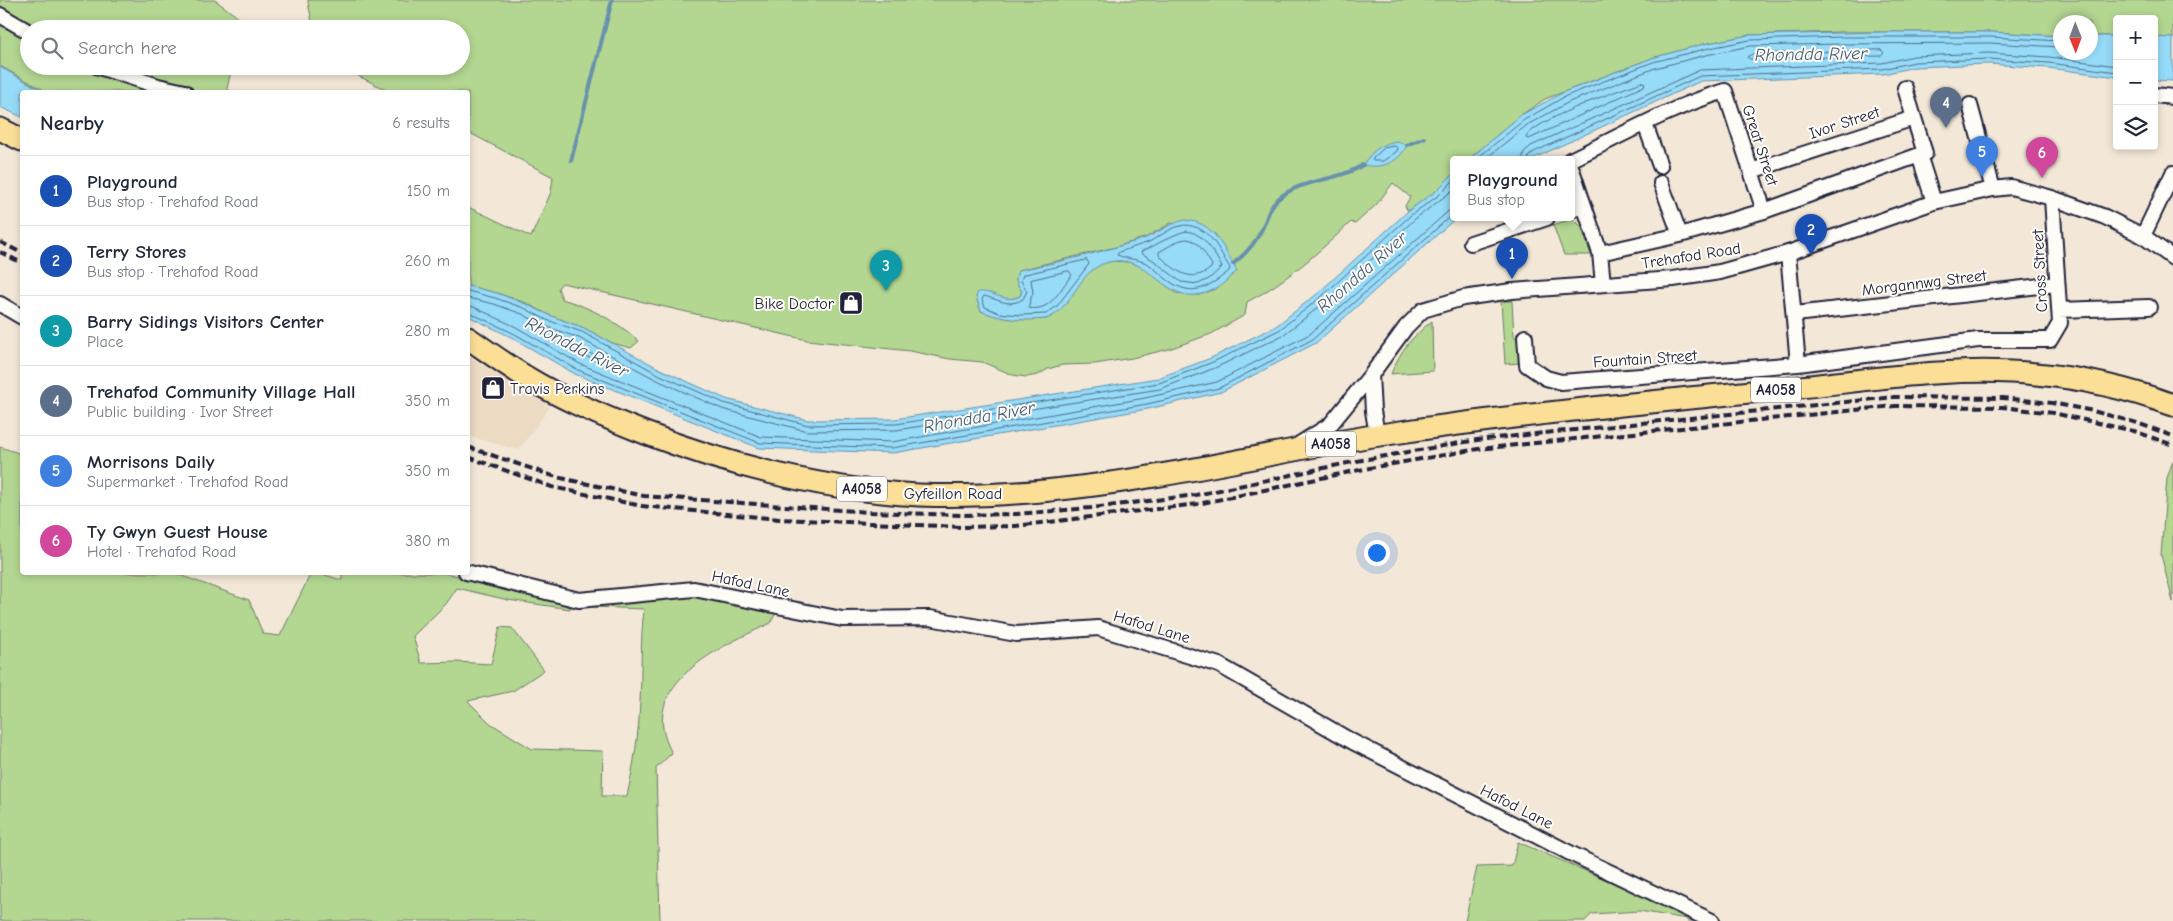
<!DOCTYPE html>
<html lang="en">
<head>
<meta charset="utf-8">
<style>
	:root { --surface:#fff; --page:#f2f2f3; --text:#1f2937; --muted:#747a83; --line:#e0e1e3; --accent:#db2777 }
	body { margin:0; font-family:"Comic Neue",sans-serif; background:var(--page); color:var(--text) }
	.controls { position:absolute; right:15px; top:15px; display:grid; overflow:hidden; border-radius:5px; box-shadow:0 2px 8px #0003 }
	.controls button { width:45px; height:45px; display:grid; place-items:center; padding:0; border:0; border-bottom:1px solid var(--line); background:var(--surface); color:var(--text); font:25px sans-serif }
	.compass { position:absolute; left:2053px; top:15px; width:45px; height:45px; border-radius:50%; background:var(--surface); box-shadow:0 2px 8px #0003; rotate:179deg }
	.you { position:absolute; left:1376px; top:552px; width:18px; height:18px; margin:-12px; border:4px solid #fff; border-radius:50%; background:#1a73e8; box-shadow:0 0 0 8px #1a73e833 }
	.badge { display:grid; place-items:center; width:32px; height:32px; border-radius:50%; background:var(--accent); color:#fff; font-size:16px; font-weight:700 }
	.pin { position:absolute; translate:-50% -41px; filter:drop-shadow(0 1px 2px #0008) }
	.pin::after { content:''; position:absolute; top:26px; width:18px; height:15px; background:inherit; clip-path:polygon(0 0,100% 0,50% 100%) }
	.popup { position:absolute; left:1450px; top:156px; width:125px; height:65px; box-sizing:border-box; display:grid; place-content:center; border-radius:5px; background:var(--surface); filter:drop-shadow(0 1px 4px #0005); font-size:16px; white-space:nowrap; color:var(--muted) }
	.popup b { font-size:19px; color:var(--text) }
	.popup::after { content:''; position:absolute; left:50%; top:100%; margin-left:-10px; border:10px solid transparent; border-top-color:var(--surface) }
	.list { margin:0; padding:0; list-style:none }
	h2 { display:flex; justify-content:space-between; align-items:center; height:65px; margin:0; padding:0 20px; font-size:21px }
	h2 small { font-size:16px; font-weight:400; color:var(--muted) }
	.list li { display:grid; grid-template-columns:32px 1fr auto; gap:15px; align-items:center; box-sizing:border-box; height:70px; padding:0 20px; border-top:1px solid var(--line) }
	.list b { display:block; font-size:19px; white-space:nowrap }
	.list p { margin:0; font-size:16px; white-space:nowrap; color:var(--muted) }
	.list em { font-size:16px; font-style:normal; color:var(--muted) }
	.icon { flex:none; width:28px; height:28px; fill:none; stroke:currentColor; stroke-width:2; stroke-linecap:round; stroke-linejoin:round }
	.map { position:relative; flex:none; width:2173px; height:921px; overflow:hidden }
	.search { position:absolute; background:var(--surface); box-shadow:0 2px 8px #0003; left:20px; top:20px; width:450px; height:55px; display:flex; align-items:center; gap:12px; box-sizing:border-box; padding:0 18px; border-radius:28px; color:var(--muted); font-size:19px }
	.panel { position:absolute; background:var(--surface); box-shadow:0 2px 8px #0003; left:20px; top:90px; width:450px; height:485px; border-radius:5px }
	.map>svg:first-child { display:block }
	.built { fill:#ecdac2 }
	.green { fill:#b3d691; stroke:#6a7c66; fill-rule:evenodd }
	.water { fill:#96dbf8; stroke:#6891ac }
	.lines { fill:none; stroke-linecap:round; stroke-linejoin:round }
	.shore { stroke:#506c87; stroke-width:1 }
	.stream { stroke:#6891ac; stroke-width:4 }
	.minor-casing { stroke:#22223b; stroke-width:18 }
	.primary-casing { stroke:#22223b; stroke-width:25 }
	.minor { stroke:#fdfcf7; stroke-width:14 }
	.primary { stroke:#fbdf96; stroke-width:21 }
	.rail { stroke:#22223b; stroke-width:4; stroke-dasharray:8 4; stroke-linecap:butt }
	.labels { text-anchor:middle; stroke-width:4; stroke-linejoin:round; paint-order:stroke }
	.shield { fill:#fdfcf7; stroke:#646373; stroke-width:1 }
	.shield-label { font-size:15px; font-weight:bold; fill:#22223b }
	.street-label { font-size:16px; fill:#22223b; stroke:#fdfcf7 }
	.poi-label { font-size:16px; fill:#22223b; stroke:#fdfcf7; text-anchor:end }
	.water-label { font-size:18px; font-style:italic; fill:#455a74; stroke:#fdfcf7 }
</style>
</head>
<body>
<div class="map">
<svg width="2173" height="921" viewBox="0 0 2173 921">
	<rect width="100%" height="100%" fill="#f3e8d8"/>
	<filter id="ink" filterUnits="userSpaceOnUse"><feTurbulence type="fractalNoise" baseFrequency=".02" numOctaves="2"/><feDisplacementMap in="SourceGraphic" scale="10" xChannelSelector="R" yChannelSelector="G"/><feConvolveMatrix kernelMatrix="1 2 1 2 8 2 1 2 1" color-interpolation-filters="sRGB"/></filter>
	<g filter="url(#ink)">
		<!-- built -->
		<path class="built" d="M468,356L550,407L519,450L468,436Z"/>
		<!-- green -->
		<path class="green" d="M0,0H215L247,24L245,29H29V66H232L227,89L233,92H47L0,66Z
			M308,0H2173V38L2154,37V19H2117V36H2091L2090,22H2060V36L1991,32H1841L1749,35L1704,44L1652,58L1545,99L1521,115L1468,160H1453V174L1436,191L1408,211L1405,206L1410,197L1393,183L1376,205L1355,224L1351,222C1319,252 1286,282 1247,302L1245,315L1211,334L1169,349L1132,358L1095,364L1062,365L1048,369L1038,375L1026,377L1013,375L982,362L950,359L910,351L807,340L562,283L558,288L562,299C592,308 616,321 639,341L631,348L612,343L584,328L549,315L526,303L497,293L468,286V207L531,237L551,192L553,177L468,132V92H390L339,66H461V29H311C314,19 308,10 308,0ZM1171,223L1215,234L1237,271L1215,289L1199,295L1176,293L1146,268L1129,262L1110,261L1093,267L1047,319C1024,320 1004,320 981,311L976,297L990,293C1000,298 1010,301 1020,296L1022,291C1016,283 1014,279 1019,270L1116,247L1147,237Z
			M1572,219L1581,226L1591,255H1564L1553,225Z
			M1501,301H1512L1514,337H1520L1521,363L1505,364Z
			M1432,321L1433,371L1391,374C1401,349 1411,338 1432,321Z
			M0,447L22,454V572L174,573L249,600L263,634L280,636L311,573H318L342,580V573H445L571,601L570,609L508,600L457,588L446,604L413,636L421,663L456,662L491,664L500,627L512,628L544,670L513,691L468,701L490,723L532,749L603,751L602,796H627C634,764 639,733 640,701C642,669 640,641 644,609L592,607V601L706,595L777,610L771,623C722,646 633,684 672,753L656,768L660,921H0Z
			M2173,461V602L2161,555L2167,478Z
			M1518,842L1702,921H1687V919L1639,911L1592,914L1585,921H1465L1477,867L1512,866Z"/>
		<!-- water -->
		<path class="water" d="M1885,32H1991L2060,36V52H2090L2091,36H2117V77L2048,68L1988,64L1915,67L1883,74L1701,81L1530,160H1468L1521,115L1564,92L1652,58L1704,44L1749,35Z
			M2154,37L2173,38V81L2154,80Z
			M0,67L45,92H22V117L0,107Z
			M1397,141L1407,145C1399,163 1381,169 1363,165C1372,151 1380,144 1397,141Z
			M1453,174V218H1456L1316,343L1221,392L1148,409L893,453L759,448L575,374L511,337L468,316V286L497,293L526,304L549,315L584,328L662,370L726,399L808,420L895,419L1158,378L1211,358L1276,326L1317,294L1408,211L1436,191Z
			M1185,220C1215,222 1223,248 1237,271C1230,277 1222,286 1213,290C1165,313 1154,252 1109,262C1078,269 1075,305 1049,318C1044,320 1036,319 1030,320C1012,320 998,318 981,311L976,297L978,292C993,290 1005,304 1020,296L1022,291C1016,283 1014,279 1019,270C1061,262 1102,252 1143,239C1158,233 1168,224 1185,220Z"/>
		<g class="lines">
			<!-- shore -->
			<path class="shore" d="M1881,50L1884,53L1881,56L1750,59L1747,57L1752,54Z
				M1642,82L1645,83L1644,86L1529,139L1526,138C1531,121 1622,89 1642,82Z
				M1395,146L1398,148L1397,151L1383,161H1373V158L1384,148Z
				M1475,160L1524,120L1566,96L1653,62L1705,49L1750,40L1842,37H1991L2060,41
				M1484,160L1527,125L1569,102L1655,68L1706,55L1750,46L1842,44L1990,43L2060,47
				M1522,160L1524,152L1531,146L1700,70L1882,63L1914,56L1988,53L2049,57L2117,66
				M1528,160L1529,156L1534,152L1700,76L1882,69L1915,62L1988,59L2049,63L2117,72
				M1185,225C1210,226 1218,249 1230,268L1229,271C1206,290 1190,298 1165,278C1159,273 1153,267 1147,263C1137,259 1126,259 1117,255L1119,252L1149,242L1173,228Z
				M1186,231C1205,233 1213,252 1222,267L1209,279L1198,284L1181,282L1153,260L1141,253L1142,251C1158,245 1170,235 1186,231Z
				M1186,239C1199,239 1205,255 1212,265L1211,268C1191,285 1174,270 1159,255V252L1178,241Z
				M1087,260L1089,264L1057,306L1046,314L1021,315L999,313L985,307L982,299L984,296C998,299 1009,308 1023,299L1027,291L1021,281L1023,275Z
				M1069,271L1072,275C1058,291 1052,312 1028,308L1033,292L1031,280Z
				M468,291L495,298L524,308L547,320L582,332L660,375L724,403L808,425L896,424L1159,383L1213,362L1279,330L1320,298L1411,215L1439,195L1453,181
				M468,298L494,304L522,314L545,326L579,338L657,380L722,409L807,431L896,430L1160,389L1215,368L1283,335L1324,303L1415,219L1453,190
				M468,306L474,307L516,327L580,364L761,437L892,442L1145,398L1217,382L1310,334L1453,207
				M468,312L513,333L578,370L760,443L892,448L1147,404L1219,388L1313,339L1453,214
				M565,341L604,360L605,363L602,364L563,345V342Z"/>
			<!-- stream -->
			<path class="stream" d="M1407,145L1424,138
				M571,161L612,0
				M1233,264C1246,254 1255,244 1262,229C1267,219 1269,206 1278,199C1302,178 1336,182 1363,165"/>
			<defs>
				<path id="minor" d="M0,15L29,32
					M96,66L158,86L185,92
					M1905,88L1914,118
					M2154,95L2173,97
					M1970,105L1993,189
					M1645,124L1660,166
					M1919,155L1934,202
					M1570,160C1621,136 1671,107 1725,91L1764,211
					M1571,167L1600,253L1603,284
					M1661,183L1680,235
					M1571,210L1584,206
					M2143,236L2173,173
					M1471,243L1547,218
					M1600,253L1680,235L1764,211L1925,153L1914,118L1751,171
					M1788,253L1798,364
					M0,304L22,317
					M2059,310L2149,307
					M1795,314L2057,284
					M1525,337L1527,365L1546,378L1561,382L1798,364L1978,340H2050L2060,323L2052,198
					M1371,375L1373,411L1377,435
					M1298,445L1330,425L1371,375L1406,327L1423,310L1463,298L1512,291L1673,279L1720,272L1788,253L1934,202L1993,189L2011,187L2052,198L2105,217L2143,236L2173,258
					M466,572L579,600L694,589L842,619L930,618L1016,634L1098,628L1219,665L1353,742L1570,853L1712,921"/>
				<path id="primary" d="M0,129L22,140
					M468,338C487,351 506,365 526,377C564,400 604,417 645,433C734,467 824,490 919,495C997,498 1078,489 1155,476C1230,464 1305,446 1380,435C1513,415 1648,402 1782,389C1864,381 1954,365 2036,374C2083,378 2129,389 2173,405"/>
			</defs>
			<!-- minor casing -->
			<use href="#minor" class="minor-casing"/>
			<!-- primary casing -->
			<use href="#primary" class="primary-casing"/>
			<!-- minor -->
			<use href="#minor" class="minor"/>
			<!-- primary -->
			<use href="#primary" class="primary"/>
			<!-- rail -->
			<path class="rail" d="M0,242L22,253
				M0,252L22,263
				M468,447L556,477L644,496L869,512L963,515L1016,514L1091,508L1196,495L1362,460L1477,440L1894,397L2003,398L2052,403L2093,411L2137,423L2173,436
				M468,457L552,487L642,506L779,519L962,527L1016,526L1198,504L1364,469L1478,449L1895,406L2002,407L2053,413L2134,431L2173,445"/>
		</g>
	</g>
	<!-- icons -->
	<defs>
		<symbol id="shop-square" viewBox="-11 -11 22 22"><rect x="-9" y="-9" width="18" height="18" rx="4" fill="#22223b" stroke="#fdfcf7"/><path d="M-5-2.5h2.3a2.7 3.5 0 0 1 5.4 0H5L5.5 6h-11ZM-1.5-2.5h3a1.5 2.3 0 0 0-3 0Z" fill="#fff"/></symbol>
	</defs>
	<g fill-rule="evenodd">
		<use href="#shop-square" x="837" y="289" width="28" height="28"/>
		<use href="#shop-square" x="479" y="374" width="28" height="28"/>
	</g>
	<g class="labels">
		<!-- shield labels -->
		<g class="shield">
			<rect x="1751" y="377.5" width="50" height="25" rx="4"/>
			<rect x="1306" y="431.5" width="50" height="25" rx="4"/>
			<rect x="837" y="476.5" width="50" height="25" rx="4"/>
		</g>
		<g class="shield-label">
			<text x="1776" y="395">A4058</text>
			<text x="1331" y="449">A4058</text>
			<text x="862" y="494">A4058</text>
		</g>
		<!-- street labels -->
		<g class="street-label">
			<text transform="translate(1844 122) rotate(-18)" y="6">Ivor Street</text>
			<text transform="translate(1761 145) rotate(72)" y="6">Great Street</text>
			<text transform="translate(1691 255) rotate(-9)" y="6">Trehafod Road</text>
			<text transform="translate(2039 271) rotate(-93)" y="6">Cross Street</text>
			<text transform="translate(1924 282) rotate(-7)" y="6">Morgannwg Street</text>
			<text transform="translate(1645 358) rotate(-4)" y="6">Fountain Street</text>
			<text x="953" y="499">Gyfeillon Road</text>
			<text transform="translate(751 583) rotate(12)" y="6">Hafod Lane</text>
			<text transform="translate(1152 626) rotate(17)" y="6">Hafod Lane</text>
			<text transform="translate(1517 806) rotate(27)" y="6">Hafod Lane</text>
		</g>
		<!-- poi labels -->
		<g class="poi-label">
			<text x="834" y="309">Bike Doctor</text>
			<text x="510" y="394" text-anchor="start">Travis Perkins</text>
		</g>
		<!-- water labels -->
		<g class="water-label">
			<text transform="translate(1811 54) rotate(-1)" y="6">Rhondda River</text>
			<text transform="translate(1362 272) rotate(-41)" y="6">Rhondda River</text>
			<text transform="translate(577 347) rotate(27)" y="6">Rhondda River</text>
			<text transform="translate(979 417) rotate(-10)" y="6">Rhondda River</text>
		</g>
	</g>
</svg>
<div class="controls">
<button>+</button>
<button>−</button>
<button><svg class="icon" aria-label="layers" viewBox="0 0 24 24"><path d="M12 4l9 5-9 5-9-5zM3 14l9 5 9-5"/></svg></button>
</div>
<svg class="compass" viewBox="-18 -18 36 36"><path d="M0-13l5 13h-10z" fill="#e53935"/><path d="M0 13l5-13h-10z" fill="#747a83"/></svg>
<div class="you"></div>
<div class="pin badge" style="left:1512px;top:279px;background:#1a4fb4">1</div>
<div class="popup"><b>Playground</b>Bus stop</div>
<div class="pin badge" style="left:1811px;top:255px;background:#1a4fb4">2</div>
<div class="pin badge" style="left:886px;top:291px;background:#0f9aa8">3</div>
<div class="pin badge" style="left:1946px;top:128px;background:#5c6f8a">4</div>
<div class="pin badge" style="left:1982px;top:177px;background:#3f7fe0">5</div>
<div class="pin badge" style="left:2042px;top:178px;background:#d1479c">6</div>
<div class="search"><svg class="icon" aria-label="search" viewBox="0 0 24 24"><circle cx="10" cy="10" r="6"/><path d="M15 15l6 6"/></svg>Search here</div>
<section class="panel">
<h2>Nearby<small>6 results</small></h2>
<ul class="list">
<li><span class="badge" style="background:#1a4fb4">1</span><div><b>Playground</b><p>Bus stop · Trehafod Road</p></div><em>150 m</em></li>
<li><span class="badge" style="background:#1a4fb4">2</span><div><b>Terry Stores</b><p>Bus stop · Trehafod Road</p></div><em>260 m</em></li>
<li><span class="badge" style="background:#0f9aa8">3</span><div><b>Barry Sidings Visitors Center</b><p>Place</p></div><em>280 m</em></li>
<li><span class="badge" style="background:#5c6f8a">4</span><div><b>Trehafod Community Village Hall</b><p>Public building · Ivor Street</p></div><em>350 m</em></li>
<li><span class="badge" style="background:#3f7fe0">5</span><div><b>Morrisons Daily</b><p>Supermarket · Trehafod Road</p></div><em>350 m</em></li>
<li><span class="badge" style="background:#d1479c">6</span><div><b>Ty Gwyn Guest House</b><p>Hotel · Trehafod Road</p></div><em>380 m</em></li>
</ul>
</section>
</div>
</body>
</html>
